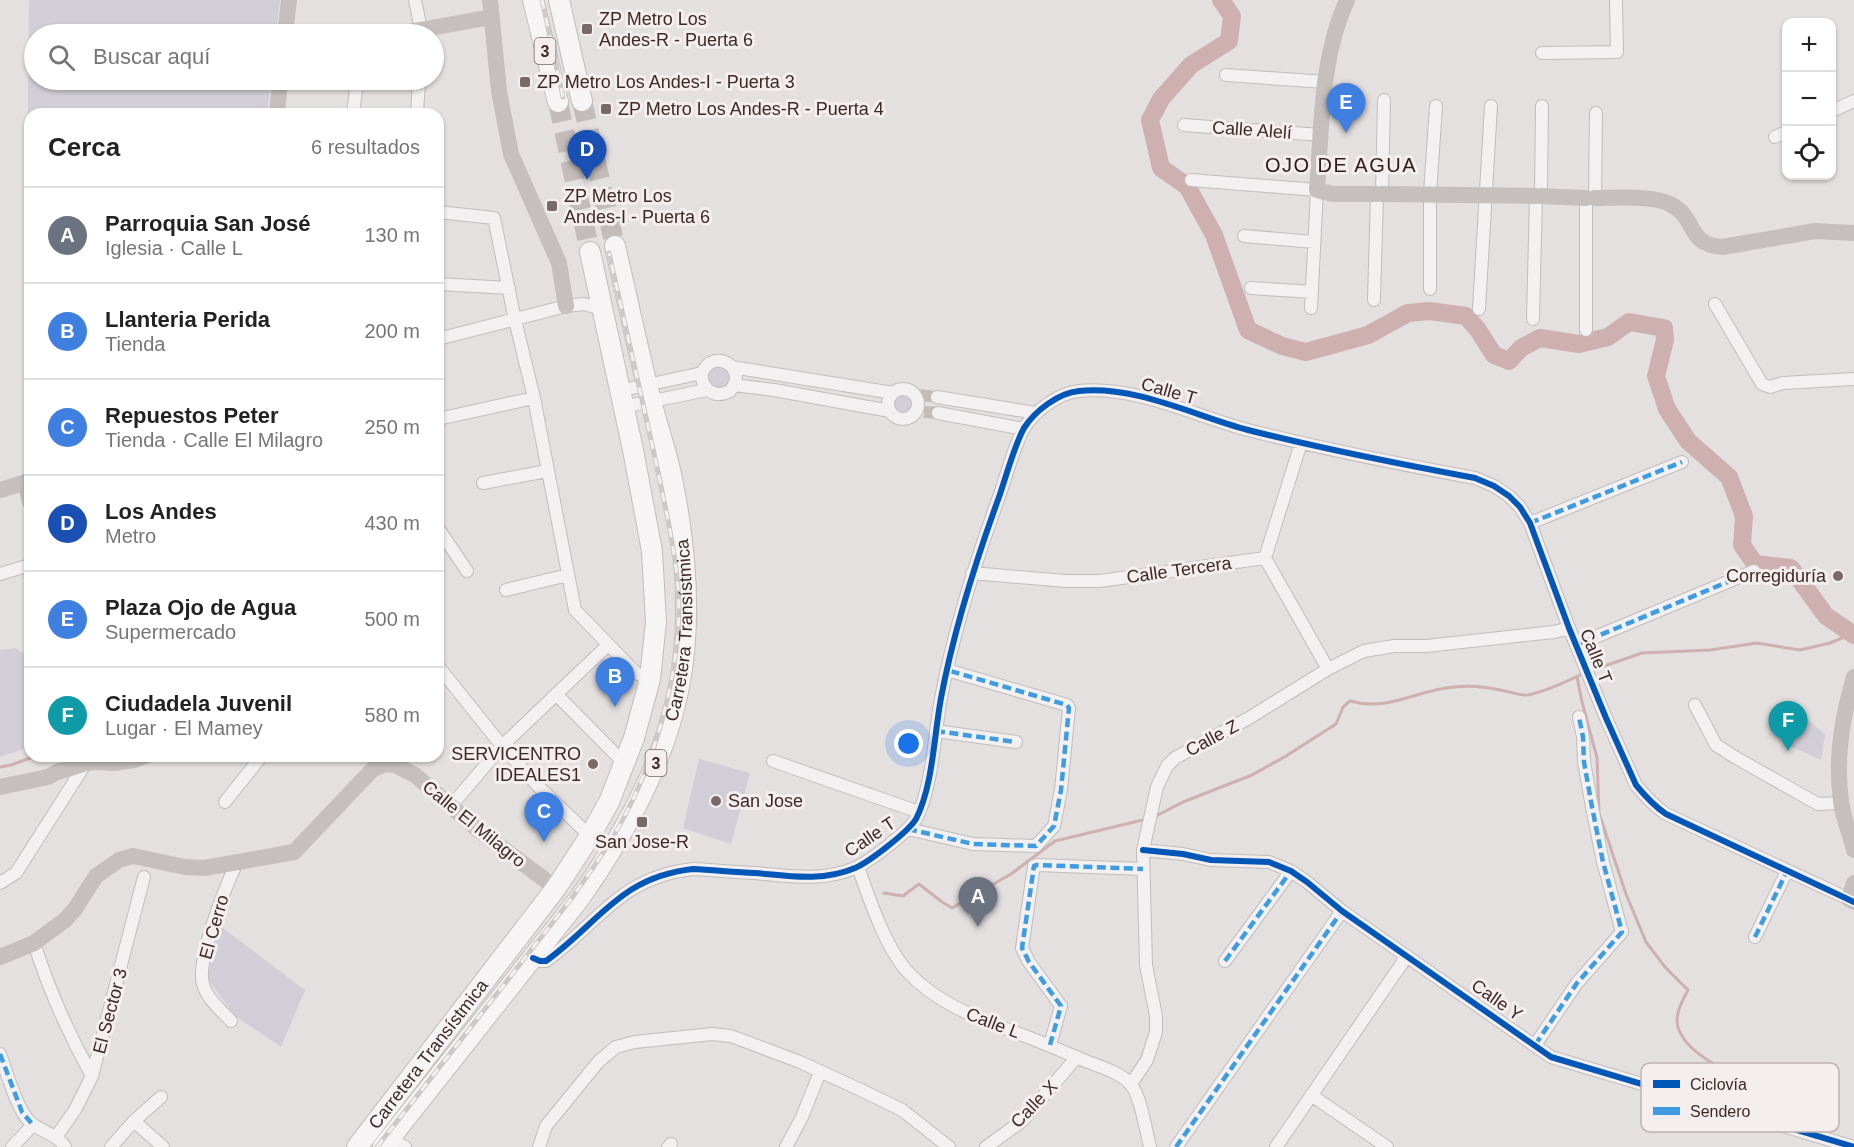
<!DOCTYPE html>
<html lang="es">
<head>
<meta charset="utf-8">
<style>
	:root { --surface:#fff; --page:#f2f2f2; --text:#222; --muted:#767676; --line:#e0e0e0; --accent:#ea580c }
	body { margin:0; font-family:Helvetica,sans-serif; background:var(--page); color:var(--text) }
	.controls { position:absolute; right:18px; top:18px; display:grid; overflow:hidden; border-radius:12px; box-shadow:0 2px 4px #0004 }
	.controls button { width:54px; height:54px; display:grid; place-items:center; padding:0; border:0; border-bottom:2px solid var(--line); background:var(--surface); color:var(--text); font:30px sans-serif }
	.you { position:absolute; left:909px; top:744px; width:21px; height:21px; margin:-15px; border:4px solid #fff; border-radius:50%; background:#1a73e8; box-shadow:0 0 0 9px #1a73e833 }
	.badge { display:grid; place-items:center; width:39px; height:39px; border-radius:50%; background:var(--accent); color:#fff; font-size:20px; font-weight:700 }
	.pin { position:absolute; translate:-50% -50px; filter:drop-shadow(0 2px 3px #0008) }
	.pin::after { content:''; position:absolute; top:32px; width:21px; height:18px; background:inherit; clip-path:polygon(0 0,100% 0,50% 100%) }
	.list { margin:0; padding:0; list-style:none }
	h2 { display:flex; justify-content:space-between; align-items:center; height:78px; margin:0; padding:0 24px; font-size:26px }
	h2 small { font-size:20px; font-weight:400; color:var(--muted) }
	.list li { display:grid; grid-template-columns:39px 1fr auto; gap:18px; align-items:center; box-sizing:border-box; height:96px; padding:0 24px; border-top:2px solid var(--line) }
	.list b { display:block; font-size:22px; white-space:nowrap }
	.list p { margin:0; font-size:20px; white-space:nowrap; color:var(--muted) }
	.list em { font-size:20px; font-style:normal; color:var(--muted) }
	.icon { flex:none; width:33px; height:33px; fill:none; stroke:currentColor; stroke-width:2; stroke-linecap:round; stroke-linejoin:round }
	.map { position:relative; flex:none; width:1854px; height:1147px; overflow:hidden }
	.search { position:absolute; background:var(--surface); box-shadow:0 2px 4px #0004; left:24px; top:24px; width:420px; height:66px; display:flex; align-items:center; gap:15px; box-sizing:border-box; padding:0 21px; border-radius:33px; color:var(--muted); font-size:22px }
	.panel { position:absolute; background:var(--surface); box-shadow:0 2px 4px #0004; left:24px; top:108px; width:420px; height:654px; border-radius:18px }
	.map>svg:first-child { display:block }
	.green { fill:#d2ced7 }
	.lines { fill:none; stroke-linecap:round; stroke-linejoin:round }
	.stream { stroke:#cfb0b1; stroke-width:3 }
	.river { stroke:#cfb0b1; stroke-width:18 }
	.street-tunnel { stroke:#c3bcbb; stroke-width:12; stroke-dasharray:12 6; stroke-linecap:butt }
	.primary-tunnel { stroke:#c3bcbb; stroke-width:20; stroke-dasharray:20 10; stroke-linecap:butt }
	.street-casing { stroke:#c1bdbc; stroke-width:14 }
	.primary-casing { stroke:#c3bdbc; stroke-width:22 }
	.street { stroke:#f2f0f0; stroke-width:12 }
	.secondary { stroke:#c5bfbe; stroke-width:16 }
	.primary { stroke:#f6f4f4; stroke-width:20 }
	.rail-casing { stroke:#cdc9c9; stroke-width:5 }
	.rail { stroke:#f5eeee; stroke-width:3; stroke-dasharray:9; stroke-linecap:butt }
	.quiet { stroke:#3f9ce0; stroke-width:4.5; stroke-dasharray:9 4.5; stroke-linecap:butt }
	.cycleway-casing { stroke:#f5eeee; stroke-width:10 }
	.cycleway { stroke:#0057b8; stroke-width:6 }
	.poi-dot { fill:#786a68; stroke:#f5eeee; stroke-width:2 }
	.labels { text-anchor:middle; stroke-width:6; stroke-linejoin:round; paint-order:stroke }
	.shield { fill:#f5eeee; stroke:#746563; stroke-width:1.5 }
	.shield-label { font-size:16px; font-weight:bold; fill:#3d2a28 }
	.poi-label { font-size:18px; fill:#3d2a28; stroke:#f5eeee; text-anchor:start }
	.street-label { font-size:18px; fill:#3d2a28; stroke:#f5eeee }
	.neighbourhood-label { font-size:20px; letter-spacing:1.5px; fill:#2e1c1b; stroke:#f5eeee }
	.key { fill:#f5eeee; stroke:#beb3b3; stroke-width:1.5 }
	.key-label { font-size:16px; fill:#3d2a28 }
</style>
</head>
<body>
<div class="map">
<svg width="1854" height="1147" viewBox="0 0 1854 1147">
	<rect width="100%" height="100%" fill="#e5e0e0"/>
	<!-- green -->
	<path class="green" d="M29,0H280L276,34H34V80H271L267,114H30V220L27,219Z
		M707 378a11 11 0 1 1 22 0a11 11 0 1 1-22 0Z
		M891 404a12 12 0 1 1 24 0a12 12 0 1 1-24 0Z
		M15,648L30,657V747L0,757V650Z
		M1789,705L1825,734L1821,760L1784,743L1785,740L1771,730Z
		M699,759L750,773L731,844L683,828Z
		M219,925L305,990L281,1047L235,1016L207,978Z"/>
	<g class="lines">
		<!-- stream -->
		<path class="stream" d="M1590,671L1642,653L1710,650L1757,643L1800,650L1830,643L1852,634
			M1577,677L1582,702L1597,758L1599,813L1626,894L1646,942L1665,967L1688,990C1682,1001 1673,1017 1679,1030C1690,1058 1735,1074 1760,1086
			M0,767L11,765L36,756
			M1156,816L1183,802L1252,775L1286,756L1336,724L1343,707L1350,701C1389,712 1416,690 1454,687C1471,685 1488,687 1505,691C1512,692 1521,696 1528,695C1547,691 1566,682 1584,673
			M884,893L903,896L919,884L942,902L952,908L1011,874L1055,841L1147,819"/>
		<!-- river -->
		<path class="river" d="M1221,0L1232,16L1229,41L1191,65L1161,99L1150,120L1161,168L1187,186L1214,235L1248,330L1282,346L1306,352L1368,335L1408,313L1430,311L1466,316L1478,330L1494,355L1509,361L1521,348L1540,338L1579,344L1608,337L1629,322L1664,328L1665,340L1656,376L1667,409L1688,441L1729,477L1744,516L1742,545L1755,564L1791,568L1826,616L1854,635"/>
		<!-- street-tunnel -->
		<path class="street-tunnel" d="M920,395L937,397
			M924,412L938,413"/>
		<!-- primary-tunnel -->
		<path class="primary-tunnel" d="M582,101L615,246
			M558,102L590,252"/>
		<defs>
			<path id="street" d="M415,0L422,34
				M1542,53L1617,52L1616,0
				M1226,75L1325,82
				M1832,111L1854,101
				M353,114L357,80
				M417,114L419,80
				M1184,125L1321,135
				M1775,137L1786,132
				M1191,180L1317,190L1311,308
				M438,212L494,218L515,320L534,398L575,610L636,673L650,679
				M1244,236L1314,242
				M438,284L509,288
				M1251,288L1312,292
				M1430,289V194L1436,106
				M1374,300L1377,194H1382L1384,100
				M1715,304L1762,384L1770,387L1783,383L1854,379
				M1479,309L1491,106
				M1533,319L1536,196H1541L1542,106
				M1586,330V198H1595L1596,113
				M438,339L566,306L584,304L602,309
				M732,367L893,393
				M734,385L774,390L890,411
				M888 404a15 15 0 1 1 30 0a15 15 0 1 1-30 0Z
				M619,391L702,373C714,346 750,369 730,391C715,399 701,390 702,373
				M937,397L1036,413
				M623,407L707,390
				M938,413L1024,429
				M438,419L534,398
				M483,483L547,471
				M1530,523L1682,462
				M438,528L467,571
				M1265,558L1328,669
				M1265,558L1301,443
				M972,573L1066,581H1100L1265,558
				M0,574L30,565
				M506,590L568,575
				M1576,645L1754,571
				M438,666L502,746L539,787L590,836
				M556,694L624,763
				M1695,705L1716,745L1738,759L1818,804L1841,803
				M936,731L1016,742
				M773,761L919,812
				M225,802L260,758L258,756
				M451,806L502,746L608,645
				M908,829L973,844L1036,846L1054,826L1061,790L1069,708L1067,705L947,670
				M1143,850L1183,854L1211,860L1269,862L1291,871L1307,882L1342,911L1551,1057L1854,1147
				M858,867C869,898 885,946 906,970C937,1005 983,1020 1025,1036C1046,1044 1067,1053 1088,1062C1103,1068 1122,1073 1132,1086C1141,1098 1146,1131 1150,1147
				M0,883L16,873L86,763
				M1755,937L1787,871
				M34,943C49,990 68,1033 92,1076
				M533,958L540,961H546C600,922 620,877 693,869C713,870 734,872 755,873C789,876 822,882 855,868C869,862 908,832 916,819C933,786 934,735 941,698C954,629 975,563 999,497C1006,477 1014,446 1024,428C1035,411 1058,393 1079,391C1135,385 1195,416 1248,430C1323,449 1399,464 1475,478L1494,486L1509,496L1520,507L1530,523L1569,628L1606,718L1636,785C1645,796 1654,806 1666,814L1849,899
				M1225,961L1291,871
				M231,1021C221,1010 207,999 203,984C196,959 226,886 237,862
				M1050,1045L1061,1006L1029,962L1022,948L1034,866L1037,865L1143,869
				M1535,1045L1577,983L1622,932L1603,862L1592,807L1584,762L1583,737L1579,717
				M0,1054C7,1072 17,1111 31,1123C42,1132 57,1134 65,1147
				M1131,1084L1147,1060L1156,1032V1016L1146,965L1143,850L1157,787L1167,766L1175,758L1249,718L1328,669L1364,651L1394,646H1426L1554,632L1569,628
				M1311,1095L1387,1147
				M134,1121L163,1147
				M56,1137L75,1110L92,1076L144,877
				M389,1138L405,1147
				M12,1147L33,1125
				M111,1147L134,1121L161,1097
				M539,1147L546,1126L599,1061L616,1047L635,1042L712,1034L731,1036L800,1062L861,1090L902,1110L949,1147
				M668,1147L671,1144
				M786,1147L802,1117L820,1072
				M986,1147L1022,1121L1077,1057
				M1176,1147L1342,911
				M1276,1147L1407,956"/>
			<g id="primary">
				<path d="M533,0L558,102"/>
				<path d="M559,0L582,101"/>
				<path id="s1" d="M357,1147L556,888L590,836L609,802L634,738L650,679L656,622L652,551L633,450L590,252"/>
				<path id="s2" d="M383,1147L579,899C624,835 664,764 679,687C692,620 686,550 673,484C668,456 658,429 651,401C638,350 627,298 615,246"/>
			</g>
		</defs>
		<!-- street casing -->
		<use href="#street" class="street-casing"/>
		<!-- primary casing -->
		<use href="#primary" class="primary-casing"/>
		<!-- street -->
		<use href="#street" class="street"/>
		<!-- secondary -->
		<path class="secondary" d="M490,0L499,91L511,154L559,263L566,306
			M1347,0C1320,60 1322,126 1317,190L1333,194H1377
			M285,34L289,0
			M397,34L492,17
			M277,114L280,80
			M1382,194L1536,196
			M1541,196L1586,198
			M1595,198C1615,198 1653,195 1670,204C1698,218 1685,244 1722,247L1815,231L1854,233
			M25,482L30,502
			M0,490L30,481
			M1854,677C1842,717 1835,759 1841,801C1843,818 1850,834 1854,850
			M0,787L48,777L57,772L86,763L95,762L115,763L134,760L145,756
			M1854,883L1849,899L1854,902
			M0,957L34,943L65,920L75,909L96,876L119,860L133,856L185,867L204,868L294,852L373,769L385,764L395,765L415,775L477,829L556,888"/>
		<!-- primary -->
		<use href="#primary" class="primary"/>
		<defs>
			<path id="rail" d="M542,0L563,97
				M377,1147L571,899C590,872 610,845 625,815C658,754 684,657 678,587C674,542 663,497 654,453C639,386 624,320 609,253"/>
		</defs>
		<!-- rail casing -->
		<use href="#rail" class="rail-casing"/>
		<!-- rail -->
		<use href="#rail" class="rail"/>
		<!-- quiet -->
		<path class="quiet" d="M1530,523L1682,462
			M1576,645L1754,571
			M936,731L1016,742
			M908,829L973,844L1036,846L1054,826L1061,790L1069,708L1067,705L947,670
			M1755,937L1787,871
			M1225,961L1291,871
			M1050,1045L1061,1006L1029,962L1022,948L1034,866L1037,865L1143,869
			M1535,1045L1577,983L1622,932L1603,862L1592,807L1584,762L1583,737L1579,717
			M0,1054L22,1112L33,1125
			M1176,1147L1342,911"/>
		<defs>
			<path id="cycleway" d="M1143,850L1183,854L1211,860L1269,862L1291,871L1307,882L1342,911L1551,1057L1854,1147
				M533,958L540,961H546C600,922 620,877 693,869C713,870 734,872 755,873C789,876 822,882 855,868C869,862 908,832 916,819C933,786 934,735 941,698C954,629 975,563 999,497C1006,477 1014,446 1024,428C1035,411 1058,393 1079,391C1135,385 1195,416 1248,430C1323,449 1399,464 1475,478L1494,486L1509,496L1520,507L1530,523L1569,628L1606,718L1636,785C1645,796 1654,806 1666,814L1854,902"/>
		</defs>
		<!-- cycleway casing -->
		<use href="#cycleway" class="cycleway-casing"/>
		<!-- cycleway -->
		<use href="#cycleway" class="cycleway"/>
	</g>
	<!-- markers -->
	<g class="poi-dot">
		<rect x="581" y="23" width="12" height="12" rx="3"/>
		<rect x="519" y="76" width="12" height="12" rx="3"/>
		<rect x="600" y="103" width="12" height="12" rx="3"/>
		<rect x="546" y="200" width="12" height="12" rx="3"/>
		<circle cx="1838" cy="576" r="6"/>
		<circle cx="593" cy="764" r="6"/>
		<circle cx="716" cy="801" r="6"/>
		<rect x="636" y="816" width="12" height="12" rx="3"/>
	</g>
	<g class="labels">
		<!-- shield labels -->
		<g class="shield">
			<rect x="534.5" y="38" width="21" height="26" rx="4.5"/>
			<rect x="645.5" y="750" width="21" height="26" rx="4.5"/>
		</g>
		<g class="shield-label">
			<text x="545" y="57">3</text>
			<text x="656" y="769">3</text>
		</g>
		<!-- poi labels -->
		<g class="poi-label">
			<text x="599" y="25">ZP Metro Los<tspan x="599" dy="21">Andes-R - Puerta 6</tspan></text>
			<text x="537" y="88">ZP Metro Los Andes-I - Puerta 3</text>
			<text x="618" y="115">ZP Metro Los Andes-R - Puerta 4</text>
			<text x="564" y="202">ZP Metro Los<tspan x="564" dy="21">Andes-I - Puerta 6</tspan></text>
			<text x="1826" y="582" text-anchor="end">Corregiduría</text>
			<text x="581" y="760" text-anchor="end">SERVICENTRO<tspan x="581" dy="21">IDEALES1</tspan></text>
			<text x="728" y="807">San Jose</text>
			<text x="642" y="848" text-anchor="middle">San Jose-R</text>
		</g>
		<!-- street labels -->
		<g class="street-label">
			<text transform="translate(1252 130) rotate(4)" y="6">Calle Alelí</text>
			<text transform="translate(1169 391) rotate(16)" y="6">Calle T</text>
			<text transform="translate(1179 570) rotate(-8)" y="6">Calle Tercera</text>
			<text dy="6" stroke="none"><textPath href="#s2" startOffset="609">Carretera Transístmica</textPath></text>
			<text transform="translate(1596 656) rotate(68)" y="6">Calle T</text>
			<text transform="translate(1212 738) rotate(-28)" y="6">Calle Z</text>
			<text transform="translate(474 824) rotate(39)" y="6">Calle El Milagro</text>
			<text transform="translate(870 837) rotate(-34)" y="6">Calle T</text>
			<text transform="translate(214 927) rotate(-74)" y="6">El Cerro</text>
			<text transform="translate(1497 1000) rotate(35)" y="6">Calle Y</text>
			<text transform="translate(110 1011) rotate(-75)" y="6">El Sector 3</text>
			<text transform="translate(993 1023) rotate(21)" y="6">Calle L</text>
			<text dy="6" stroke="none"><textPath href="#s1" startOffset="117">Carretera Transístmica</textPath></text>
			<text transform="translate(1034 1104) rotate(-46)" y="6">Calle X</text>
		</g>
		<!-- neighbourhood labels -->
		<g class="neighbourhood-label">
			<text x="1341" y="172">OJO DE AGUA</text>
		</g>
	</g>
	<!-- legend -->
	<rect x="1641" y="1063" width="198" height="69" rx="9" class="key"/>
	<rect x="1653" y="1080" width="27" height="8" fill="#0057b8"/>
	<rect x="1653" y="1107" width="27" height="8" fill="#3f9ce0"/>
	<g class="key-label">
		<text x="1690" y="1090">Ciclovía</text>
		<text x="1690" y="1117">Sendero</text>
	</g>
</svg>
<div class="controls">
<button>+</button>
<button>−</button>
<button><svg class="icon" aria-label="locate" viewBox="0 0 24 24"><circle cx="12" cy="12" r="6"/><path d="M12 2v4M12 18v4M2 12h4M18 12h4"/></svg></button>
</div>
<div class="you"></div>
<div class="pin badge" style="left:978px;top:927px;background:#6b7280">A</div>
<div class="pin badge" style="left:615px;top:707px;background:#3f7fe0">B</div>
<div class="pin badge" style="left:544px;top:842px;background:#3f7fe0">C</div>
<div class="pin badge" style="left:587px;top:180px;background:#1a4fb4">D</div>
<div class="pin badge" style="left:1346px;top:133px;background:#3f7fe0">E</div>
<div class="pin badge" style="left:1788px;top:751px;background:#0f9aa8">F</div>
<div class="search"><svg class="icon" aria-label="search" viewBox="0 0 24 24"><circle cx="10" cy="10" r="6"/><path d="M15 15l6 6"/></svg>Buscar aquí</div>
<section class="panel">
<h2>Cerca<small>6 resultados</small></h2>
<ul class="list">
<li><span class="badge" style="background:#6b7280">A</span><div><b>Parroquia San José</b><p>Iglesia · Calle L</p></div><em>130 m</em></li>
<li><span class="badge" style="background:#3f7fe0">B</span><div><b>Llanteria Perida</b><p>Tienda</p></div><em>200 m</em></li>
<li><span class="badge" style="background:#3f7fe0">C</span><div><b>Repuestos Peter</b><p>Tienda · Calle El Milagro</p></div><em>250 m</em></li>
<li><span class="badge" style="background:#1a4fb4">D</span><div><b>Los Andes</b><p>Metro</p></div><em>430 m</em></li>
<li><span class="badge" style="background:#3f7fe0">E</span><div><b>Plaza Ojo de Agua</b><p>Supermercado</p></div><em>500 m</em></li>
<li><span class="badge" style="background:#0f9aa8">F</span><div><b>Ciudadela Juvenil</b><p>Lugar · El Mamey</p></div><em>580 m</em></li>
</ul>
</section>
</div>
</body>
</html>
